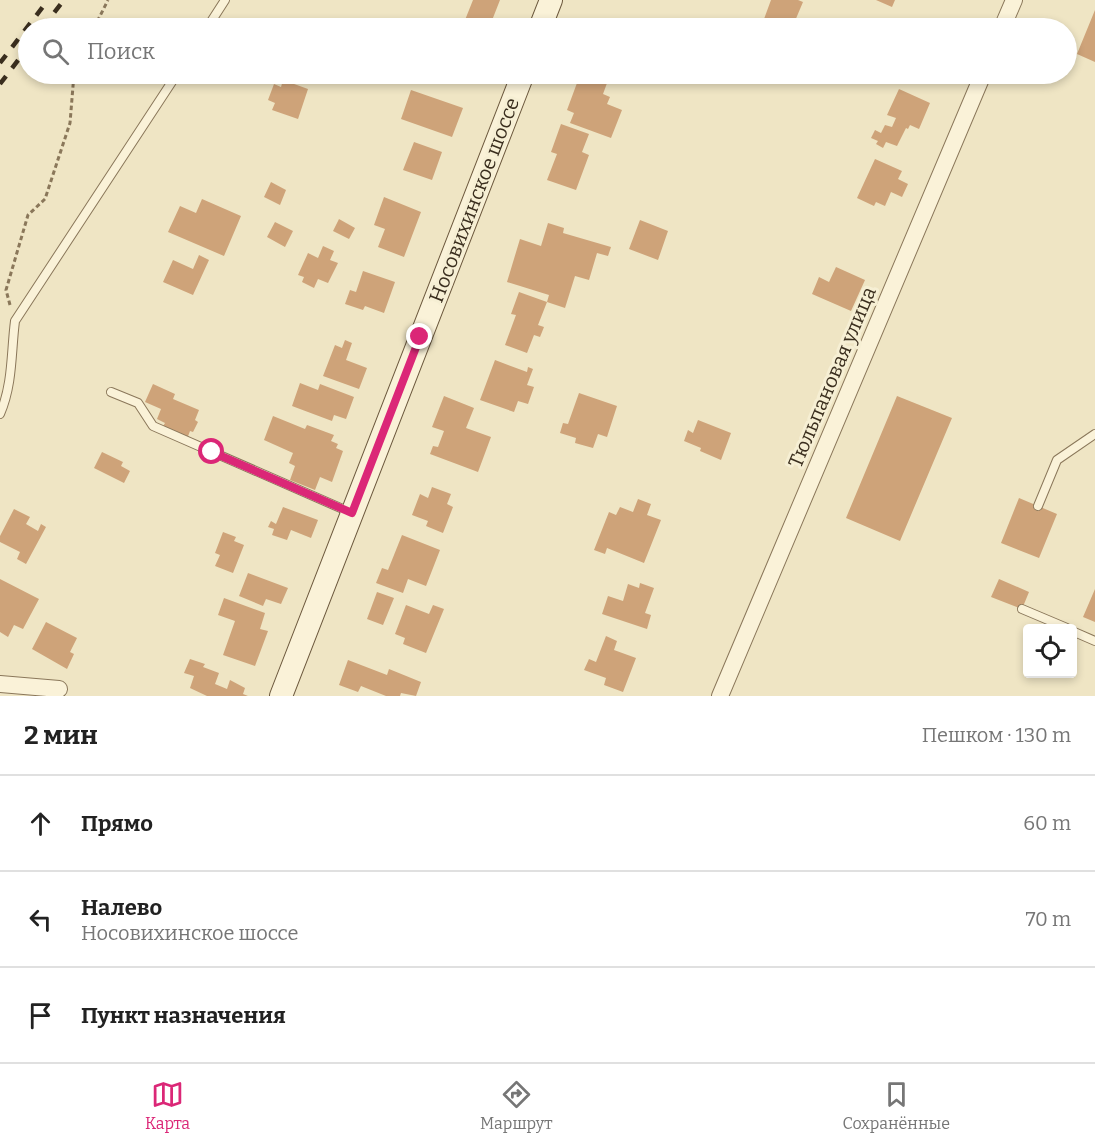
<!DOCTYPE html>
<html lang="ru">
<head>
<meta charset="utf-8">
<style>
	:root { --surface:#fff; --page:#f6f6f6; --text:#222; --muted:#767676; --line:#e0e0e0; --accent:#db2777 }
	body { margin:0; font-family:Bitter,serif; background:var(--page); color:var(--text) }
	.controls { position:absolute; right:18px; bottom:18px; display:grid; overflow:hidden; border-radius:6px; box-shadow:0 3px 9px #0003 }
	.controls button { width:54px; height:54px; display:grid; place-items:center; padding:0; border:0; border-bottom:2px solid var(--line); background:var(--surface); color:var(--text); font:30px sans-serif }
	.stop { position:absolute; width:18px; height:18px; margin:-14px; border:4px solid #db2777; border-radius:50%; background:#fff }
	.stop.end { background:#db2777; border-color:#fff; box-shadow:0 2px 6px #0008 }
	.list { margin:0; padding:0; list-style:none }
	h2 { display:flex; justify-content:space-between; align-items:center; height:78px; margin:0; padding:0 24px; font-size:26px }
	h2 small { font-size:20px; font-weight:400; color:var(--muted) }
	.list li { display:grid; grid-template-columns:39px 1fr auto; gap:18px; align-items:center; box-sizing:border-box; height:96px; padding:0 24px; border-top:2px solid var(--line) }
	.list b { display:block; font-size:22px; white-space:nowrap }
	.list p { margin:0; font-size:20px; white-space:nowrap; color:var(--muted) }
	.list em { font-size:20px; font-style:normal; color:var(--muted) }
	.icon { flex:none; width:33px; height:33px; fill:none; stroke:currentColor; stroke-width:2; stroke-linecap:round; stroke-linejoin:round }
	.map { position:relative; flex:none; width:1095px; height:696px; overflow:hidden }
	.search { position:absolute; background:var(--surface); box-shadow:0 3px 9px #0003; left:18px; right:18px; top:18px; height:66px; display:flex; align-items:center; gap:15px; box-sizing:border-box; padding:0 21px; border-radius:33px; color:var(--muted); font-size:22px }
	.sheet { height:366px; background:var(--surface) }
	nav { display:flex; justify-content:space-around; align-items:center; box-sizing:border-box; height:84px; border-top:2px solid var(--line); background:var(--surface); font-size:16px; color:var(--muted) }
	nav a { display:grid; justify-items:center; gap:3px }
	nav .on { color:var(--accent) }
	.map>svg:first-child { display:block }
	.building { fill:#cea379 }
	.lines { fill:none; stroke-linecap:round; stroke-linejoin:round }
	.service-casing { stroke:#8a775a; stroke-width:10 }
	.minor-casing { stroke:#8a775a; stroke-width:18 }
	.secondary-casing { stroke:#6c583d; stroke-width:24 }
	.path { stroke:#8a775a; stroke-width:3; stroke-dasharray:4.5 3; stroke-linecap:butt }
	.service { stroke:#faf2d8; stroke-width:8 }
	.minor { stroke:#faf2d8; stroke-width:16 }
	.secondary { stroke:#faf2d8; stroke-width:22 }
	.rail { stroke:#3a2e1e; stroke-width:4.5; stroke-dasharray:10 10; stroke-linecap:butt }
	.route { stroke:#db2777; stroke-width:8 }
	.labels { text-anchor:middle; stroke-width:6; stroke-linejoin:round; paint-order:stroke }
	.street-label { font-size:20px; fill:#3a2e1e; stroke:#f6efd4 }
</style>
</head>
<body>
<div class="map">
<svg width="1095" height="696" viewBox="0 0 1095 696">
	<rect width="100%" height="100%" fill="#efe5c4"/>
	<!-- building -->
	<path class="building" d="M473,0H500L489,28L465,20Z
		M771,0H798L803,2L792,28L764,19Z
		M876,0H895L892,7Z
		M1095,10V62L1077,54Z
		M620,22L638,28H618Z
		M436,74H455L452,82L436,75Z
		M568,74H617L616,77L610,75L603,94L610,97L607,104L622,110L611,138L570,123L574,113L567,110L577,83L566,79Z
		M283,80L308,89L298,119L272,110L275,103L268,100L274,84L281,87Z
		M899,89L930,103L919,129L910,125L908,129L906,128L897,146L886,142L883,148L876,144L878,141L871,138L875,130L881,133L885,125L892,127L896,118L887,115Z
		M411,90L463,108L452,137L401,119Z
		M561,124L589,134L582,152L589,155L576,190L547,180L557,154L551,152Z
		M414,142L442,152L432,180L403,170Z
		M875,159L902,171L898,179L908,184L902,197L891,192L885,206L876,202L874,206L857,198Z
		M271,182L286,190L280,205L264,197Z
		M384,197L421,212L404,257L378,247L385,229L374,225Z
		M202,199L241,216L224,256L168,232L180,206L196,213Z
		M339,219L355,228L349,239L333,231Z
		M640,220L668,231L658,260L629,249Z
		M275,222L293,231L285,247L267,237Z
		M548,223L564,228L563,233L611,247L608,256L597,253L589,280L575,276L565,308L547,302L549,295L507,282L520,239L541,246Z
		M323,246L334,251L330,260L338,263L328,283L318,279L314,288L302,282L304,277L298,275L308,253L318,258Z
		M199,255L209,260L193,295L163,282L173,260L193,269Z
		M836,267L865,280L851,311L812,294L819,277L829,282Z
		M363,271L395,282L384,313L365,306L363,310L345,304L350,290L356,292Z
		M519,292L547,302L538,325L544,327L540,337L534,335L527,353L505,345L516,315L511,314Z
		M345,340L352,343L346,360L367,368L359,389L323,376L335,345L342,348Z
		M495,360L527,372L528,367L533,369L527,385L534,387L528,404L518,401L514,412L480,400Z
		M300,383L318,390L320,384L354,397L346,419L334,415L332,421L292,406Z
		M153,384L175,394L173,399L199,410L195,420L198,422L193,432L190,431L187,439L162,428L165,423L157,419L161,409L145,402Z
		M579,393L617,406L607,437L598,434L593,448L575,443L576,438L560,433L563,423L568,424Z
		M444,396L474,408L466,428L491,437L478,472L430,454L433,446L438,447L444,431L432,427Z
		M897,396L952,418L900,541L846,518Z
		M273,416L305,429L307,425L334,435L331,441L338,444L336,448L343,451L332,482L320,477L315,490L290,480L295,466L289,463L293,453L264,440Z
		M698,420L731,433L721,460L700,451L701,448L684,441L688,430L693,433Z
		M102,452L123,462L121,466L130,471L124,483L94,468Z
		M432,487L451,494L447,504L453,507L443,533L426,526L428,521L412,515L420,494L428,498Z
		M1019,498L1057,514L1039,558L1001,543Z
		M638,499L651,504L647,515L661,520L644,563L607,548L605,554L594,550L609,512L616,515L620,507L633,512Z
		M283,507L318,520L311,538L291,530L287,540L272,535L274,529L268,527L271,521L276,524Z
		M14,509L30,517L26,524L38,531L41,524L46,527L26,564L17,559L20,552L0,542V536Z
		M223,532L236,537L234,541L244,545L233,573L215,566L220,555L215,553Z
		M402,535L440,550L426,586L408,579L403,593L376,583L382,568L388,570Z
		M248,573L288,588L281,604L266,599L263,606L239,596Z
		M0,579L39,599L23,629L14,625L8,637L0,632Z
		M999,579L1029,592L1022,609L991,597Z
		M640,583L654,588L645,613L651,615L647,629L602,614L608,596L623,601L628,584L639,588Z
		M1095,589V622L1083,617Z
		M377,592L394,598L383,625L367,619Z
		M224,598L265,613L260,629L268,631L255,666L223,655L235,621L218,615Z
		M406,605L429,614L433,605L444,609L426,653L403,644L405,638L395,634Z
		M46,622L77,638L70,652L74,654L67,669L32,649Z
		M606,636L617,641L614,650L636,658L623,692L604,685L606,678L584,670L589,659L596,662Z
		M190,659L205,664L203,667L219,673L215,684L227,689L230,680L245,688L243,694L248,696H207L190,688L194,676L184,673Z
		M348,660L387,675L389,669L421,682L416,696L401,693L400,696H386L361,686L358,692L339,685Z"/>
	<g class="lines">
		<defs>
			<path id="service" d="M207,28L225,0
				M111,392L138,403L153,426L352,513
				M0,414C13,384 11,352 15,321L177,74
				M1038,506L1057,460L1095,434
				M1022,609L1067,628
				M1072,631L1095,641"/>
			<path id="minor" d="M1002,28L1014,0
				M0,684L59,689
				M720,696L983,74"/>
			<path id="secondary" d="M540,28L551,0
				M281,696L523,74"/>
		</defs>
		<!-- service casing -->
		<use href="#service" class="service-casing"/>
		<!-- minor casing -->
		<use href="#minor" class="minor-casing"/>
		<!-- secondary casing -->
		<use href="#secondary" class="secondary-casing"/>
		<!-- path -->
		<path class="path" d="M94,28L108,0
			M10,305L6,290L28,215L45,199L70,123L74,74"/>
		<!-- service -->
		<use href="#service" class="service"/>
		<!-- minor -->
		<use href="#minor" class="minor"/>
		<!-- secondary -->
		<use href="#secondary" class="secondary"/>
		<!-- rail -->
		<path class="rail" d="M42,28L64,0
			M0,63L48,0
			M0,84L28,47"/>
	</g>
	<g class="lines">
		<!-- route -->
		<path class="route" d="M212,452L352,513L420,337"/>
	</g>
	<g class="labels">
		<!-- street labels -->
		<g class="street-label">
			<text transform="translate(474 200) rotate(-69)" y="7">Носовихинское шоссе</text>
			<text transform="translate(832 377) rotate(-67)" y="7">Тюльпановая улица</text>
		</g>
	</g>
</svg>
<div class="controls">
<button><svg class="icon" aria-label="locate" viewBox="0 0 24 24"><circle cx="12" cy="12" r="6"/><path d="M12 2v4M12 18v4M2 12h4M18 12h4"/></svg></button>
</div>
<div class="stop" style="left:212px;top:452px"></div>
<div class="stop end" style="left:420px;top:337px"></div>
<div class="search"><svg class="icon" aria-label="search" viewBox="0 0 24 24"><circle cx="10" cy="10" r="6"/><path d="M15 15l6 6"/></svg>Поиск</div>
</div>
<section class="sheet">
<h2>2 мин<small>Пешком · 130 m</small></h2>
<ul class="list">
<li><svg class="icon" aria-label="ahead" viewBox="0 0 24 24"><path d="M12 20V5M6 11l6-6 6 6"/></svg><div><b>Прямо</b></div><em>60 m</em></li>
<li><svg class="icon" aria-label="left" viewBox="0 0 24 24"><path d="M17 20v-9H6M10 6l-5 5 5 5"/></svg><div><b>Налево</b><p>Носовихинское шоссе</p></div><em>70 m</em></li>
<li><svg class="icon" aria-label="arrive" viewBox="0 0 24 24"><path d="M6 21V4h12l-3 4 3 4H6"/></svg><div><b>Пункт назначения</b></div></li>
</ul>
</section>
<nav>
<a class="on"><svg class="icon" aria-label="map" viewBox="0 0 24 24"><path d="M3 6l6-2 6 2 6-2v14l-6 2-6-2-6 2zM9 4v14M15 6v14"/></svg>Карта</a>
<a><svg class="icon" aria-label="directions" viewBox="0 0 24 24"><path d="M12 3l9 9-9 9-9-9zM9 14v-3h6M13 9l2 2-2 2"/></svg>Маршрут</a>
<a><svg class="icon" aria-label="saved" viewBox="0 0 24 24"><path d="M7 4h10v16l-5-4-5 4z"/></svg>Сохранённые</a>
</nav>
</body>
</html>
